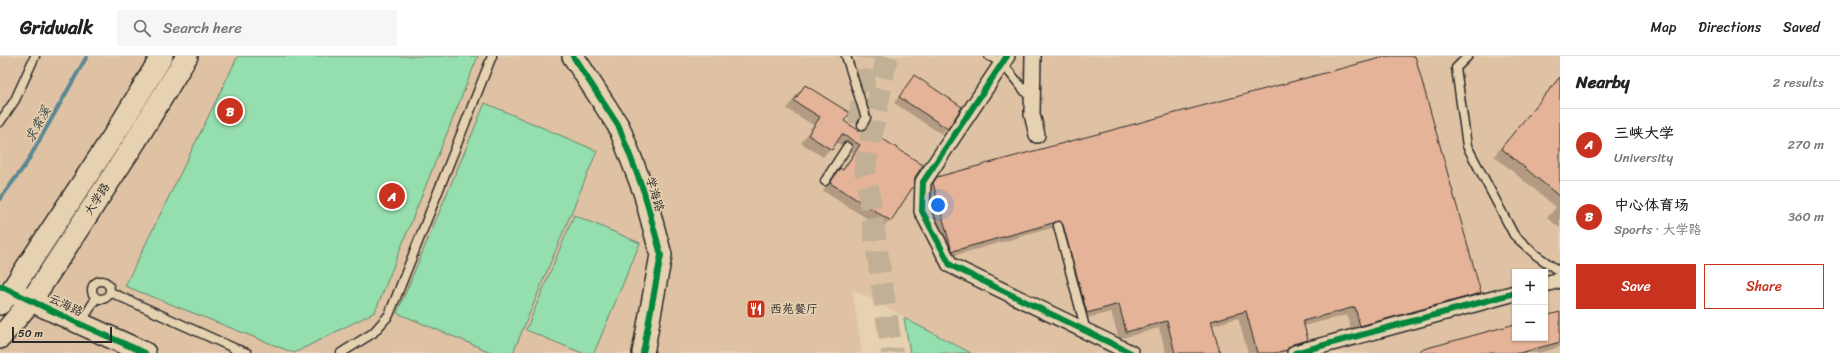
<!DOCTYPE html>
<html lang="en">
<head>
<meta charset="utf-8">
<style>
	:root { --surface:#fff; --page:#f6f6f6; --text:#222; --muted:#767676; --line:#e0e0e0; --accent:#c8321e }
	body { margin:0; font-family:Sriracha,"LXGW WenKai TC",sans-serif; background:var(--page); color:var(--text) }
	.controls { position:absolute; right:12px; bottom:12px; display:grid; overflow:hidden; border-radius:0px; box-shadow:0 1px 3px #0004 }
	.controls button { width:36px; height:36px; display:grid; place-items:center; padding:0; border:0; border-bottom:1px solid var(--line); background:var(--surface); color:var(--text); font:20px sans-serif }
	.scale { position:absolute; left:12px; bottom:10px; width:100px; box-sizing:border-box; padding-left:4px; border:2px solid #2b2b2b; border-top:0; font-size:11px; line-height:14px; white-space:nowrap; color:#2b2b2b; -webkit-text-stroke:3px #e6d1b0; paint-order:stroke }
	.you { position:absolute; left:938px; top:149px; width:14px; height:14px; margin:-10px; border:3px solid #fff; border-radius:50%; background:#1a73e8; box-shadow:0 0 0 6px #1a73e833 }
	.badge { display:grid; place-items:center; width:26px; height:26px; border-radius:50%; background:var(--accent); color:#fff; font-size:13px; font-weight:700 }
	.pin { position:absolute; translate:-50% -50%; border:2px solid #fff; box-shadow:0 1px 4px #0006 }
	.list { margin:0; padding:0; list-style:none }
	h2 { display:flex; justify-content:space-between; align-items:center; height:52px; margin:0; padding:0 16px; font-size:17px }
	h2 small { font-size:13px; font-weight:400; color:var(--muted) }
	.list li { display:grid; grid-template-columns:26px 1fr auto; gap:12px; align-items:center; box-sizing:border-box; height:72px; padding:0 16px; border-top:1px solid var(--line) }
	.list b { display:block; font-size:15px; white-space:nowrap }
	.list p { margin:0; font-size:13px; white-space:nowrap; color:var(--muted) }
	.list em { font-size:13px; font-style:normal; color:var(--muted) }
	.actions { display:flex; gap:8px; padding:12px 16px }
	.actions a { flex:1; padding:9px 0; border:1px solid var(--accent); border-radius:0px; text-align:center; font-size:14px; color:var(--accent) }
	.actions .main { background:var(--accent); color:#fff }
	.icon { flex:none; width:22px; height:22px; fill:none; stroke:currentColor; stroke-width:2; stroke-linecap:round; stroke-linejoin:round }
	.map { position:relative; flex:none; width:1560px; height:297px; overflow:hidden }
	header { display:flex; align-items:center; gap:24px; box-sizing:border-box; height:56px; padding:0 20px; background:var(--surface); border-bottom:1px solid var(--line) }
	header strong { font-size:19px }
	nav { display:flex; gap:22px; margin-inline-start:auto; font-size:14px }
	.search { width:280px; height:36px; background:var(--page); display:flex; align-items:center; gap:10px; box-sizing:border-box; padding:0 14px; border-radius:0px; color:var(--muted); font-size:15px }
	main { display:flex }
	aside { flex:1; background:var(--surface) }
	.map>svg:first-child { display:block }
	.built { fill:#dfc2a3; fill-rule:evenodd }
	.green { fill:#95dead; stroke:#60846c }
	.shadow { fill:#0003 }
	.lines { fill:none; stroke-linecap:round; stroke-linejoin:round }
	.stream { stroke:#5b8895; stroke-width:4 }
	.building { fill:#e5b397; stroke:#2b2b2b }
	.primary-tunnel { stroke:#c1b095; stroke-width:22; stroke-dasharray:22 11; stroke-linecap:butt }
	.lane-casing { stroke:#2b2b2b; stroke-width:11 }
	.street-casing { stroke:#2b2b2b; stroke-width:18 }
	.secondary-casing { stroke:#2b2b2b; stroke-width:24 }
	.lane { stroke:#e6d1b0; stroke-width:8 }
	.street { stroke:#e6d1b0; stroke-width:15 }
	.secondary { stroke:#e6d1b0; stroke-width:21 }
	.cycleway-casing { stroke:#e6d1b0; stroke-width:8 }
	.cycleway { stroke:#00873e; stroke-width:6 }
	.labels { text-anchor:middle; stroke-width:3; stroke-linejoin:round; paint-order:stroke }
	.street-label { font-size:12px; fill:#2b2b2b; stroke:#e6d1b0 }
	.poi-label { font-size:12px; fill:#2b2b2b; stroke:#e6d1b0; text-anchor:start }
	.water-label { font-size:13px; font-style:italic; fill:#374245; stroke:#e6d1b0 }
</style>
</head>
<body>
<header>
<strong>Gridwalk</strong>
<div class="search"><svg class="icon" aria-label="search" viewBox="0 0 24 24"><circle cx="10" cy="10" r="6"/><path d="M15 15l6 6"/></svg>Search here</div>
<nav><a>Map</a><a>Directions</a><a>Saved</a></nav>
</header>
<main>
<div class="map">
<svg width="1560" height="297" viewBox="0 0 1560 297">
	<rect width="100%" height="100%" fill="#e6d1b0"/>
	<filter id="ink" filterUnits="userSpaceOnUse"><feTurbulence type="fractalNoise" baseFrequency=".025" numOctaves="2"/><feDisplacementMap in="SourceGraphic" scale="8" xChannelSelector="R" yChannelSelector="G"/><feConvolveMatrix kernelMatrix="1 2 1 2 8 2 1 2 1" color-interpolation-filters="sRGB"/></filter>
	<g filter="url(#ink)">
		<!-- built -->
		<path class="built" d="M0,0H1560V297H971L852,233L862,297H0ZM1515,216H1545V282H1515Z"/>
		<!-- green -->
		<path class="green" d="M238,0H478L375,256L294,297L125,230Z
			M485,47L597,95L513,297H493L397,257Z
			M574,159L640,187L594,297H582L526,274Z
			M904,262L971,297H910Z"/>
		<!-- shadow -->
		<path class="shadow" d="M1392,0H1414L1479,237L1472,245L1352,277L1347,259L1303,270L1307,284L1299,292L1282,297H1248L1238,262L1211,270L1219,297H1166L1159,272L1119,283L1111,256L1079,264L1056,176L1052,172L945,202L926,135L938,122Z
			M914,20L947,72L941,78L894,47Z
			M1560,20V172L1547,162L1556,151L1494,100Z
			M805,30L843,66L868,82L872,78L914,121L913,128L890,165L882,172L823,135L832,121L840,113L842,114L853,97L836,86L823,101L801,87L813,69L787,53L797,38Z
			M1560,257V291L1539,297H1411L1515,269V282H1545V261Z"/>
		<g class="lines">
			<!-- stream -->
			<path class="stream" d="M0,143L26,108L87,0"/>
		</g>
		<!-- building -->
		<path class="building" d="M1388,0H1415L1481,237L1360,270L1355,251L1303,265L1308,284L1293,288L1287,294L1275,297H1257L1246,255L1211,265L1220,297H1175L1167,265L1126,276L1119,248L1087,257L1063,169L1060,165L953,195L951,192L933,127L937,121Z
			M914,19L962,51L948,73L899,41Z
			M1560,21V141L1501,92Z
			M805,29L850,57L844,65L869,81L872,76L923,109L915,121L914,129L891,165L830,127L840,112L843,114L860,89L842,78L832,94L808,79L820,61L794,45Z
			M1560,256V286L1520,297H1421L1420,294L1515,268V282H1545V260Z"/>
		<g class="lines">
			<!-- primary-tunnel -->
			<path class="primary-tunnel" d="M887,0L865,112L892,297
				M859,68L867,0"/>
			<defs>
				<path id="lane" d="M846,0L866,62L862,69
					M989,0L1002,7L1032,44
					M1468,0L1456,12L1467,90L1514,179L1536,199L1560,216
					M0,66L15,44L35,0
					M825,125L847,91
					M1058,170L1086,275
					M92 234a9 9 0 1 1 18 0a9 9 0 1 1-18 0Z
					M110,236L236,293
					M81,267L96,242
					M235,297L236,293L247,297
					M341,297L373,277L389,259L492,0"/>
				<path id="street" d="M1007,0L923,126L922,155L950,209L1131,297
					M1033,0L1032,58L1037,79
					M1545,228L1560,224
					M1295,297L1515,237"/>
				<path id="secondary" d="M573,0L619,71L644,136L661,199L643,297
					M18,239L145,297
					M0,248L11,235L118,73L162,0
					M0,282L31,245L135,86L187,0"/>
			</defs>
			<!-- lane casing -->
			<use href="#lane" class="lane-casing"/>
			<!-- street casing -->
			<use href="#street" class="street-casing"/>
			<!-- secondary casing -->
			<use href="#secondary" class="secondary-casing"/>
			<!-- lane -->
			<use href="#lane" class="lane"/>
			<!-- street -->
			<use href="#street" class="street"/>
			<!-- secondary -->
			<use href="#secondary" class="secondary"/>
			<defs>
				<path id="cycleway" d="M573,0L619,71L644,136L661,199L643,297
					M1007,0L923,126L922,155L950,209L1131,297
					M0,230L80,268L145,297
					M1295,297L1515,237"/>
			</defs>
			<!-- cycleway casing -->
			<use href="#cycleway" class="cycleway-casing"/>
			<!-- cycleway -->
			<use href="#cycleway" class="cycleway"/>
		</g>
	</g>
	<!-- icons -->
	<defs>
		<symbol id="restaurant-square" viewBox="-11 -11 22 22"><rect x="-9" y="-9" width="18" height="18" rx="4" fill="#c8321e" stroke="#e6d1b0"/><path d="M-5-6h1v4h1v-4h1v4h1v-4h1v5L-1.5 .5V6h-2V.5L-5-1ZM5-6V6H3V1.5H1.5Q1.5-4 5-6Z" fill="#fff"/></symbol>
	</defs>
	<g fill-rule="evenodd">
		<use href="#restaurant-square" x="745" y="242" width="22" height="22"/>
	</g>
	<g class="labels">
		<!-- street labels -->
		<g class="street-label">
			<text transform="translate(655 138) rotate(73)" y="4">学海路</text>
			<text transform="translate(97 143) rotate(-57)" y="4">大学路</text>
			<text transform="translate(66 249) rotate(25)" y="4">云海路</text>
		</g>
		<!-- poi labels -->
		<g class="poi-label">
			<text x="770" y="257">西苑餐厅</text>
		</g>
		<!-- water labels -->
		<g class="water-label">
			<text transform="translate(37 68) rotate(-61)" y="5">求索溪</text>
		</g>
	</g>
</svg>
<div class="controls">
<button>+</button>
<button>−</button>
</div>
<div class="scale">50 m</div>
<div class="you"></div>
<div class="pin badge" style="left:392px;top:140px">A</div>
<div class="pin badge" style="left:230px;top:55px">B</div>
</div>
<aside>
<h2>Nearby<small>2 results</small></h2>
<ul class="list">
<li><span class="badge">A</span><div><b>三峡大学</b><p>University</p></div><em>270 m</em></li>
<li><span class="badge">B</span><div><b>中心体育场</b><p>Sports · 大学路</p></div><em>360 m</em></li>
</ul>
<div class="actions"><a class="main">Save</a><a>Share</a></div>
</aside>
</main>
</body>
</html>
